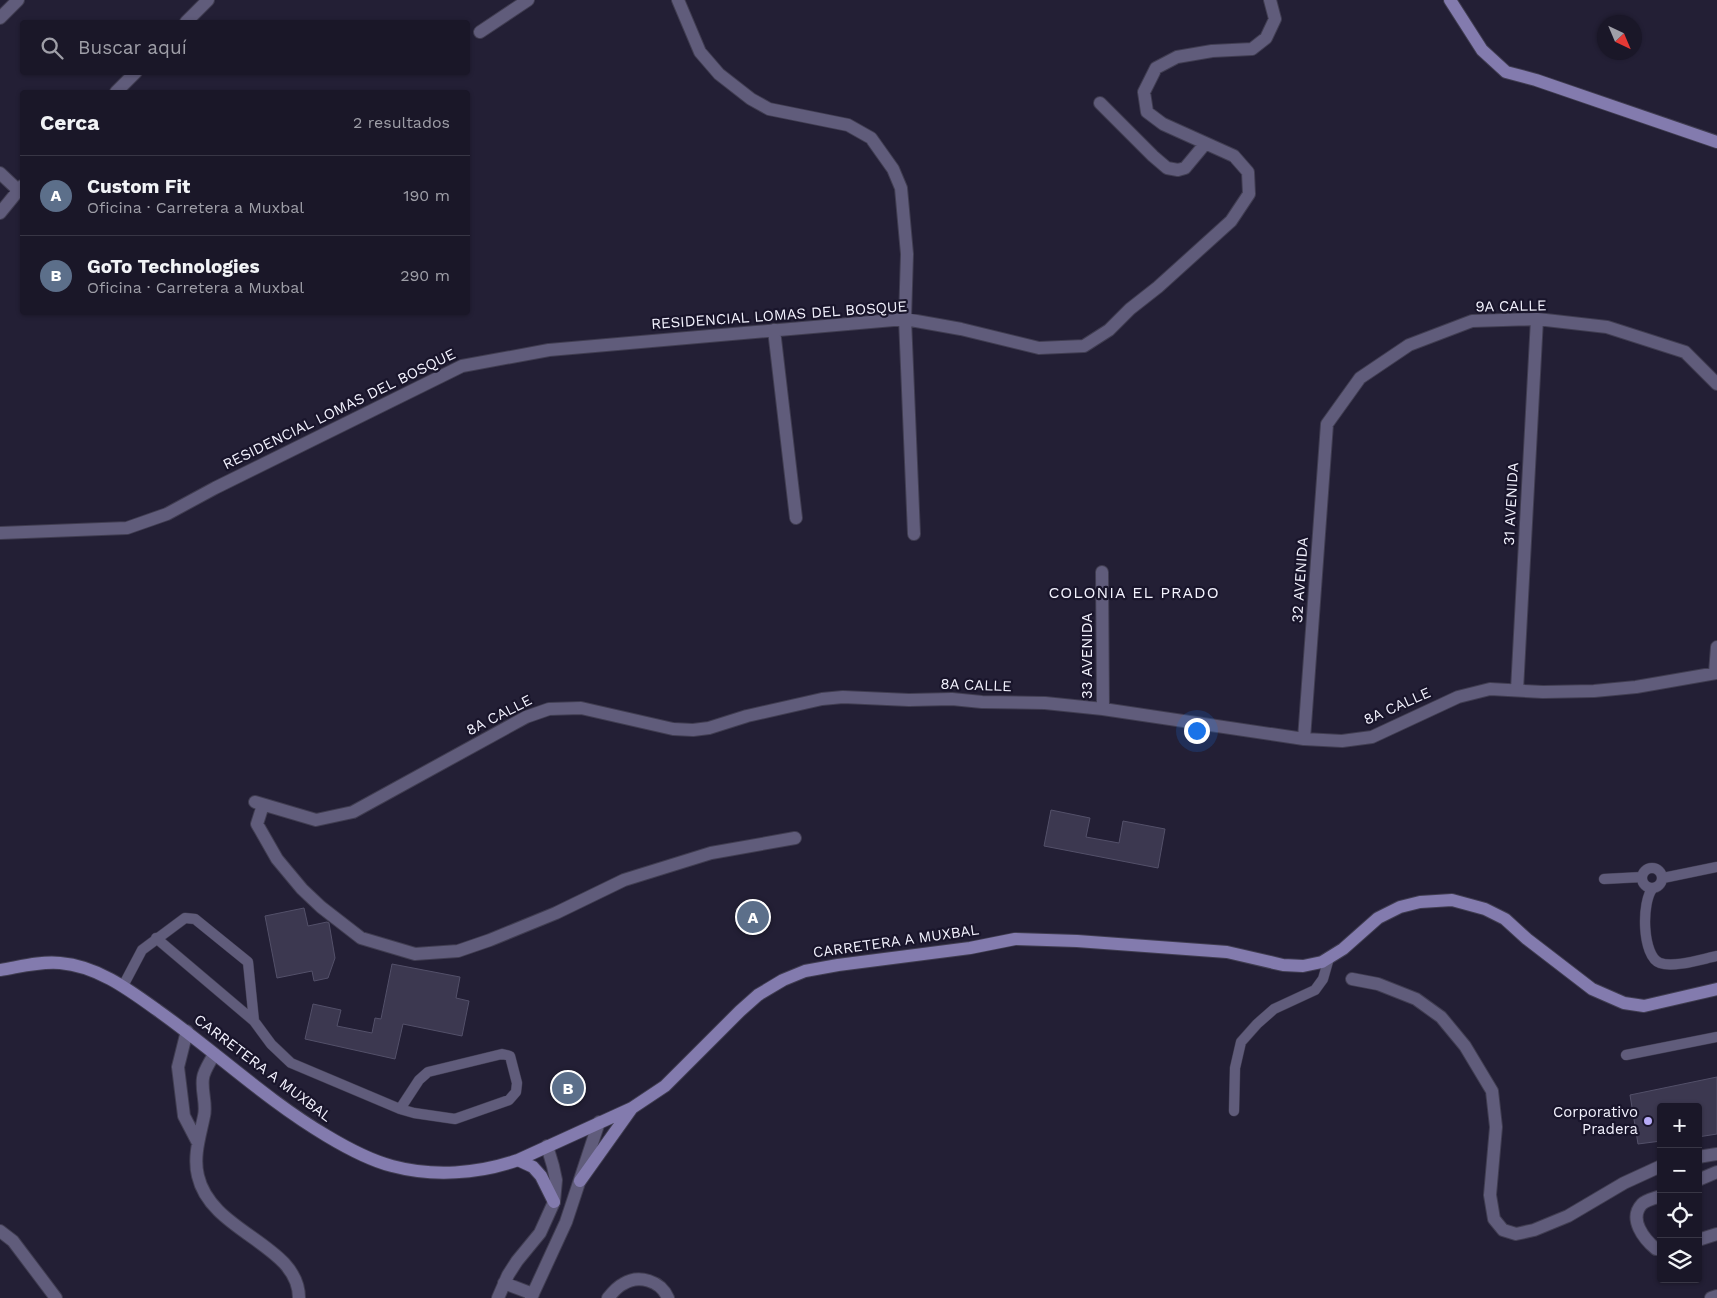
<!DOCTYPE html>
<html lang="es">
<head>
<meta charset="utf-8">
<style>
	:root { --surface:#1a1728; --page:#272434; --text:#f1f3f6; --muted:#9f9fa8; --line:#383645; --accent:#d93025 }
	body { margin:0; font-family:"Work Sans",sans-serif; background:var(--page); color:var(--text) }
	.controls { position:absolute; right:15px; bottom:15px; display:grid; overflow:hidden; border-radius:5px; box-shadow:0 1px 4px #0004 }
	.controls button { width:45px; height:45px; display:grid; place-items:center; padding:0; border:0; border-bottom:1px solid var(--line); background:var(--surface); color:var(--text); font:25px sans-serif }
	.compass { position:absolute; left:1597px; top:15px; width:45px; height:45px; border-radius:50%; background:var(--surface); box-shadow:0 1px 4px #0004; rotate:136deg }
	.you { position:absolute; left:1196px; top:730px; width:18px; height:18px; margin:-12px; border:4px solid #fff; border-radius:50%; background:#1a73e8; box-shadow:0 0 0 8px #1a73e833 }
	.badge { display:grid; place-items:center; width:32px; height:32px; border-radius:50%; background:var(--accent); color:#fff; font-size:16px; font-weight:700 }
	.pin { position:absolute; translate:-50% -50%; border:2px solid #fff; box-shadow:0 1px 5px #0006 }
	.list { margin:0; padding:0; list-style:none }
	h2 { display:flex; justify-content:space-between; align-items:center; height:65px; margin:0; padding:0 20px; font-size:21px }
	h2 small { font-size:16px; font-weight:400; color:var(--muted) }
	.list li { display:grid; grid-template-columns:32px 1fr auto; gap:15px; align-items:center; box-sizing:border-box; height:80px; padding:0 20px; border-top:1px solid var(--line) }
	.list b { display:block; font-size:19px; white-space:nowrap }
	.list p { margin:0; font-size:16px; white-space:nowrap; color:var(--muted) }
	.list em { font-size:16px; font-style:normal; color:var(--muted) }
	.icon { flex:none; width:28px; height:28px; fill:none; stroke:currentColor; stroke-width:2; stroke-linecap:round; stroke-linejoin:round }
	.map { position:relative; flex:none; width:1717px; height:1298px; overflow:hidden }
	.search { position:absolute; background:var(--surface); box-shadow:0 1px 4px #0004; left:20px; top:20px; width:450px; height:55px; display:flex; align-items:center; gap:12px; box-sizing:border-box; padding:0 18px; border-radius:5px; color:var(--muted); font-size:19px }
	.panel { position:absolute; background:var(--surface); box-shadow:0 1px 4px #0004; left:20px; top:90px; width:450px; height:225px; border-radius:5px }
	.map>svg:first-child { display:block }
	.building { fill:#3c3850; stroke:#535069 }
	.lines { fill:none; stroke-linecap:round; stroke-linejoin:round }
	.service-casing { stroke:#403d51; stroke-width:11 }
	.minor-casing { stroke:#403d51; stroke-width:14 }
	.secondary-casing { stroke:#403d51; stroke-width:14 }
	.service { stroke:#605c7b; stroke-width:10 }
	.minor { stroke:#605c7b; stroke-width:12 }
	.secondary { stroke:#837bae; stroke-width:12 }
	.poi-dot { fill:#b7abf7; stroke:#19152b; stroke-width:2 }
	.labels { text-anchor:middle; stroke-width:4.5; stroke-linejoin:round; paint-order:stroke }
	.street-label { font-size:15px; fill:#f3f2fe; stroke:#19152b }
	.poi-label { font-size:15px; fill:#f3f2fe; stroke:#19152b; text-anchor:end }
	.neighbourhood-label { font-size:16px; letter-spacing:1px; fill:#f3f2fe; stroke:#19152b }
</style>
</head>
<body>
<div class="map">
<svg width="1717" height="1298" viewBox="0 0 1717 1298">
	<rect width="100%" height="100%" fill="#231f35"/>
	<!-- building -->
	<path class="building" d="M1051,810L1090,818L1086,837L1119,843L1123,821L1165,829L1158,868L1044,846Z
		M759,900L769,925L746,934L736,909Z
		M304,908L308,926L327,922L329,923L335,958L328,978L314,981L312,971L277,978L265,916Z
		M392,964L460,977L456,998L469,1001L462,1036L403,1024L395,1059L305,1039L313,1004L341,1010L337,1026L372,1033L375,1018L381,1019Z
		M1717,1077V1134L1698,1137V1107H1661V1141L1638,1144L1630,1095Z"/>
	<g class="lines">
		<defs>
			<path id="service" d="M1642 878a10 10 0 1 1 20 0a10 10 0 1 1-20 0Z
				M1663,878L1717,867
				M1604,879L1642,877
				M1653,888C1641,901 1642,957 1660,963C1674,968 1702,959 1717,956
				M156,938L254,1021L271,1044L291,1063L400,1109L414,1113L455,1119L509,1100L516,1092L517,1083L510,1056L502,1054L428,1072L419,1080L400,1109
				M123,986L142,950L185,918L195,919L248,962L254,1021
				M1626,1055L1717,1037
				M1234,1111L1235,1068L1241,1042L1257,1024L1274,1009L1315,990L1323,979L1329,958"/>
			<path id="minor" d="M678,0L700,52L719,74L751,99L769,109L848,125L871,138L893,169L901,188L907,254L905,319L914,534
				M0,18L18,0
				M186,22L208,0
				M480,32L528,0
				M116,92L136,72
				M1100,103L1153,156L1167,168L1178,170L1185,168L1205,144
				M0,173L18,190
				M0,213L22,186
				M774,330L796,518
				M0,533L127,528L167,514L215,488L462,366L549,350L905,319L961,329L1039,348L1084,346L1109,330L1130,309L1158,287L1231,221L1249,194L1248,172L1234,156L1163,124L1147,112L1144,92L1156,68L1177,57L1212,51L1252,49L1266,38L1275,19L1270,0
				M1102,572L1103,709
				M1715,673L1717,647
				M1517,690L1537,319
				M1304,739L1327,424L1360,378L1409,345L1472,321L1537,319L1607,327L1685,352L1717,384
				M255,802L316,820L353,812L526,717L549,709L581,708L673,729L693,730L709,728L747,716L822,699L843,697L909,700L952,699L982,702L1045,703L1103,709L1304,739L1342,741L1372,737L1458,697L1490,689L1543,692L1594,691L1636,687L1717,673
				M263,805L257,824L277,859L302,889L321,907L361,938L415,954L458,951L490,940L556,913L624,880L711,853L795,838
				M1352,979L1378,984L1416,999L1441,1017L1465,1046L1492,1091L1496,1127L1490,1195L1494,1219L1503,1230L1516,1234L1534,1230L1568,1216L1624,1183L1661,1166
				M187,1031L178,1067L184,1116L197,1141
				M214,1054C211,1061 204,1070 203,1078C201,1091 207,1104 204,1116C200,1136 193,1156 198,1176C211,1233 299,1244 299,1298
				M1698,1157L1717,1154
				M1698,1180L1717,1172
				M1661,1196C1655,1198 1646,1200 1642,1204C1628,1219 1644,1239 1656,1249H1661
				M0,1231L13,1241L56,1298
				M1698,1240L1717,1234
				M504,1283L533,1294
				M498,1298L508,1275L517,1261L540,1233L554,1202L556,1180L553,1166L547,1146
				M531,1298L566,1222L599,1122
				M608,1298C612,1293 617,1287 623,1284C639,1274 661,1281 668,1298
				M1711,1298L1717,1296"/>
			<path id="secondary" d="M1450,0L1482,50L1506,72L1536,80L1717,142
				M0,970C19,967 40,961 60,963C97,966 128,989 157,1010C215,1051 266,1100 327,1136C347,1148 369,1160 392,1166C433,1177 478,1174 518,1160L632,1108L665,1086L740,1011L758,995L783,980L805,971L838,965L970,948L1015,939L1077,941L1227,952L1283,965L1303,966L1322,962L1343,949L1378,918L1400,907L1420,902L1452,900L1485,909L1505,919L1527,939L1592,989L1624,1003L1644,1006L1717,989
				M518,1160L533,1167L541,1176L554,1202
				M580,1181L632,1108"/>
		</defs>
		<!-- service casing -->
		<use href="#service" class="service-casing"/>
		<!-- minor casing -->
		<use href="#minor" class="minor-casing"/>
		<!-- secondary casing -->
		<use href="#secondary" class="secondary-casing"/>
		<!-- service -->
		<use href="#service" class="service"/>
		<!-- minor -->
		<use href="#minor" class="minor"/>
		<!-- secondary -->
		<use href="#secondary" class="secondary"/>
	</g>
	<!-- markers -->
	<circle class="poi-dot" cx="1648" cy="1121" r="5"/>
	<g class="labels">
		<!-- street labels -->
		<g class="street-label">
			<text transform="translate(1511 306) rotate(-1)" y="5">9A CALLE</text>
			<text transform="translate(779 315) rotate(-4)" y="5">RESIDENCIAL LOMAS DEL BOSQUE</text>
			<text transform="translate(339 409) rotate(-26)" y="5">RESIDENCIAL LOMAS DEL BOSQUE</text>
			<text transform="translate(1511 504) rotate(-87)" y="5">31 AVENIDA</text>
			<text transform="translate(1300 580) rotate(-86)" y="5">32 AVENIDA</text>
			<text transform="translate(1087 656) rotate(-90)" y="5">33 AVENIDA</text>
			<text transform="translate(976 685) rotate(2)" y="5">8A CALLE</text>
			<text transform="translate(1397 706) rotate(-24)" y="5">8A CALLE</text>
			<text transform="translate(499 715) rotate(-27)" y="5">8A CALLE</text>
			<text transform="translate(896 941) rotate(-8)" y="5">CARRETERA A MUXBAL</text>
			<text transform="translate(263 1068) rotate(37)" y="5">CARRETERA A MUXBAL</text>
		</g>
		<!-- poi labels -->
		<g class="poi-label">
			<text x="1638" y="1117">Corporativo<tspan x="1638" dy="17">Pradera</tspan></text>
		</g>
		<!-- neighbourhood labels -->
		<g class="neighbourhood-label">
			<text x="1134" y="598">COLONIA EL PRADO</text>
		</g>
	</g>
</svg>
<div class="controls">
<button>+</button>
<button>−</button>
<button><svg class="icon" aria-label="locate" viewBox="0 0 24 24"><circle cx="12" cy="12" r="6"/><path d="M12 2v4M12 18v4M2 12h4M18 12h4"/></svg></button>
<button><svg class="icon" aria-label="layers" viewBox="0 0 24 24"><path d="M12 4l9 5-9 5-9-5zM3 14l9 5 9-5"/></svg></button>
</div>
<svg class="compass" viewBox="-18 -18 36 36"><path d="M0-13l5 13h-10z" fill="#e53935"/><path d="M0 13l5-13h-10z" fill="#9f9fa8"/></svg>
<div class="you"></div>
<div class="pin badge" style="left:753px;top:917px;background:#5c6f8a">A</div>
<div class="pin badge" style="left:568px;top:1088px;background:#5c6f8a">B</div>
<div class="search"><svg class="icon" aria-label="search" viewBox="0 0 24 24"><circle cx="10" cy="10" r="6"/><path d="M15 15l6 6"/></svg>Buscar aquí</div>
<section class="panel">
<h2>Cerca<small>2 resultados</small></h2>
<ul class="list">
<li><span class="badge" style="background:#5c6f8a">A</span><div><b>Custom Fit</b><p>Oficina · Carretera a Muxbal</p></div><em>190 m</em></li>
<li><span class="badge" style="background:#5c6f8a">B</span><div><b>GoTo Technologies</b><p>Oficina · Carretera a Muxbal</p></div><em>290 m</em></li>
</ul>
</section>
</div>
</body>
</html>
